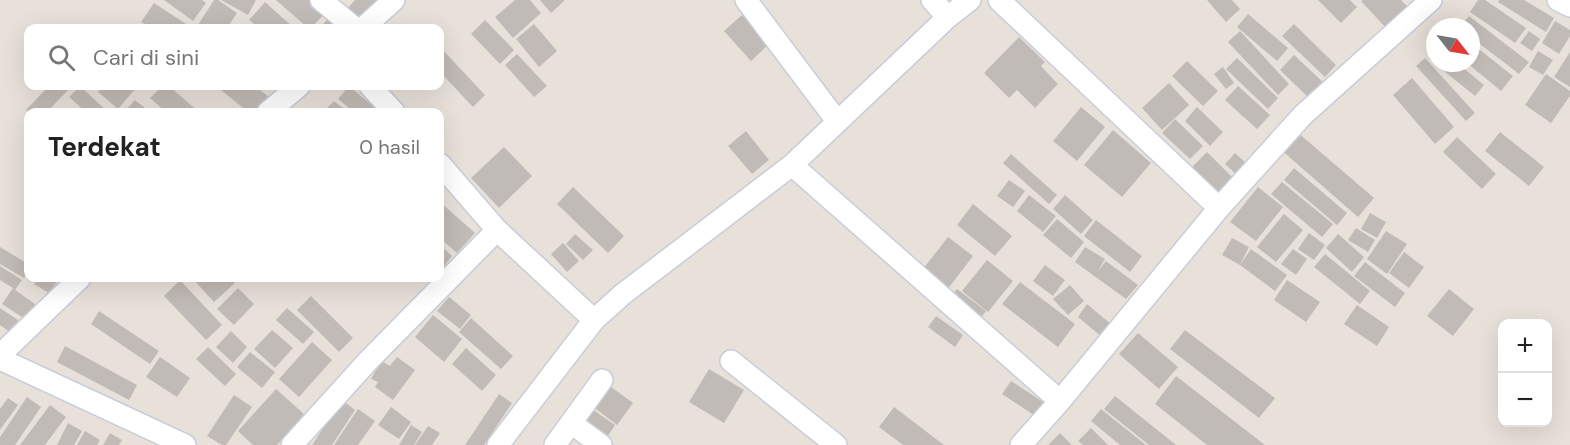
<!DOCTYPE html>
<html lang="id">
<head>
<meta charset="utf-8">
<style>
	:root { --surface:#fff; --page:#f6f6f6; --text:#222; --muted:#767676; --line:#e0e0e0 }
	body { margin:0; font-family:"DM Sans",sans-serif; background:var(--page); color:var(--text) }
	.controls { position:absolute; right:18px; bottom:18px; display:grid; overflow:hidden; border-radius:12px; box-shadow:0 6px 24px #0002 }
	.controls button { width:54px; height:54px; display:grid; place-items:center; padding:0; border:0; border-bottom:2px solid var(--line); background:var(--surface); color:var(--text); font:30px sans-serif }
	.compass { position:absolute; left:1426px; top:18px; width:54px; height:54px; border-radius:50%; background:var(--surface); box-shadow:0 6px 24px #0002; rotate:121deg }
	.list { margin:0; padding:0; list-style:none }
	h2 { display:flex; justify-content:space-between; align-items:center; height:78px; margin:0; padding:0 24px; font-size:26px }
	h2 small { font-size:20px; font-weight:400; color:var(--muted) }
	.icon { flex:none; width:33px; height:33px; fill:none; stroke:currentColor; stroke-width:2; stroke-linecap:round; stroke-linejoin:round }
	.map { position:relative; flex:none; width:1570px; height:445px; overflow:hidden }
	.search { position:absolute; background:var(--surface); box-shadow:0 6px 24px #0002; left:24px; top:24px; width:420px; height:66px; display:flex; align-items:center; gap:15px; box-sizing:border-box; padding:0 21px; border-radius:12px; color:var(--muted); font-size:22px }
	.panel { position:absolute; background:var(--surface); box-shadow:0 6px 24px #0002; left:24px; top:108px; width:420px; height:174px; border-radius:12px }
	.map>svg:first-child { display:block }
	.building { fill:#c1bbb7 }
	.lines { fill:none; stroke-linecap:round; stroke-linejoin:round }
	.minor-casing { stroke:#c8cdd8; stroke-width:24 }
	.minor { stroke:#fff; stroke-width:21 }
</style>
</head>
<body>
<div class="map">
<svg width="1570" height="445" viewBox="0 0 1570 445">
	<rect width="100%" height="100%" fill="#e8e1da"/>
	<!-- building -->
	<path class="building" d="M164,0H202L206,3L193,21Z
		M214,0H218L237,13L227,28H203L198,25Z
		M221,0H256L248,15Z
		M276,0H310L325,13L311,28H308Z
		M355,0H382L362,22L347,9Z
		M515,0H530L541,13L513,38L495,17Z
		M540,0H565L551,13Z
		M1207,0H1232L1240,9L1226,22Z
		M1318,0H1350L1357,7L1341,23Z
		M1363,0H1401L1408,7L1386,28L1361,1Z
		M1478,0H1485L1526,28L1515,43L1470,12Z
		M1499,0H1524L1554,18L1546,32L1498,2Z
		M265,2L294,28H259L249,20Z
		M154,3L192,28H151L141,22Z
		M1248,14L1288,48L1277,61L1237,27Z
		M331,15L347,28H320Z
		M742,15L769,44L751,61L724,31Z
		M1469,16L1529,62L1519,74L1471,37V27H1460Z
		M485,20L514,50L500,64L471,34Z
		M1555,21L1570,30V36L1559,54L1542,43Z
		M534,24L557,51L539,67L516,39Z
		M1294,24L1336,65L1325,77L1282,36Z
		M1240,31L1289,84L1278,95L1228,42Z
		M1529,31L1540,39L1532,51L1520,43Z
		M1019,37L1045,62L1041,66L1058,84L1035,108L1017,90L1009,98L984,73Z
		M1471,43L1513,76L1501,91L1467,63H1471Z
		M440,47L485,95L473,107L440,72Z
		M1538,51L1553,60L1543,75L1529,67Z
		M1435,52V63H1457L1484,85L1475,96L1429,59Z
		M1570,52V87L1554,77Z
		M517,54L547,86L534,97L505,65Z
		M1294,55L1326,85L1311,100L1280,70Z
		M1237,58L1278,98L1268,109L1226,69Z
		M1425,58L1475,113L1466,121L1416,66Z
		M1187,61L1218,91L1203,106L1172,76Z
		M1223,67L1234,83L1226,89L1214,74Z
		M1546,74L1570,91V96L1551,123L1525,105Z
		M1412,78L1454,127L1435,144L1393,95Z
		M1169,83L1189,105L1162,130L1142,108Z
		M49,86H66L69,89L47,112H28L26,110Z
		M80,86L108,112H86L69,97Z
		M103,86H133L136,88L118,109L98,92Z
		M162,86H169L199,112H166L150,98Z
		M216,86H255L269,97L255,112H248Z
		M349,86L380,112H354L338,99Z
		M1238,86L1270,115L1257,129L1225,100Z
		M135,100L150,112H124Z
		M334,101L348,112H323Z
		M1081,107L1105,127L1077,161L1053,141Z
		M1197,107L1223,132L1210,146L1185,121Z
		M1175,119L1203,146L1190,159L1162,133Z
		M1113,130L1151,163L1122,197L1084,165Z
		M746,131L769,160L752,174L728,146Z
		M1296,131L1374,198L1358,217L1280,149Z
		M1500,132L1544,167L1529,186L1485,151Z
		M1457,137L1496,174L1482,189L1443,152Z
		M504,147L532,176L499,208L471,178Z
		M1207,152L1236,181L1219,197L1191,168Z
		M1235,153L1246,163L1236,174L1225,164Z
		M1011,154L1057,195L1049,204L1003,163Z
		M1294,168L1347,213L1337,225L1284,180Z
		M1009,180L1025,191L1013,207L997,196Z
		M1282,182L1333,224L1322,237L1271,194Z
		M573,187L624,236L608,253L557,204Z
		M1258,187L1283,207L1256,241L1230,222Z
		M1029,195L1056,216L1043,232L1017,211Z
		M1065,195L1093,220L1081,234L1053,209Z
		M440,202L475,233L457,253L440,238Z
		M973,204L1012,236L995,256L957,225Z
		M1370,213L1386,222L1377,238L1361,229Z
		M1284,214L1303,230L1276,262L1257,247Z
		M1057,219L1084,242L1071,258L1043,235Z
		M1096,220L1142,256L1130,272L1084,236Z
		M1356,228L1375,240L1368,252L1348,240Z
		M1386,231L1407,244L1387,274L1367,259Z
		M1309,233L1325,245L1314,260L1298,249Z
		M575,234L593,250L583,260L566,244Z
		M1338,234L1364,257L1352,272L1326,248Z
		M948,237L973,256L944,294L919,274Z
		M1232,238L1249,247L1240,265L1251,249L1287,275L1275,291L1240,265L1222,255Z
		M563,243L579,261L567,272L551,254Z
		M440,245L452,256L440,271Z
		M0,247L28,264V271L24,278L0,264Z
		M1085,247L1105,259L1097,272L1106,261L1138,285L1126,299L1075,262Z
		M1293,249L1307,259L1296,275L1281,264Z
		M1404,252L1424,267L1409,288L1389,273Z
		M1325,254L1370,291L1360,304L1314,267Z
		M987,260L1013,281L988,312L962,291Z
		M1365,262L1405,293L1395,307L1354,276Z
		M1045,265L1065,280L1053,296L1033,281Z
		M0,266L22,280L15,290L35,304L25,319L2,304L13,288L0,280Z
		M38,278H59L49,293L34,284Z
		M192,278H230L235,283L214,302Z
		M180,280L222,325L206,340L164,296Z
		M1287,280L1320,302L1306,322L1274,300Z
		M1020,282L1075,324L1058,347L1002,304Z
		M1070,285L1084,301L1068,315L1053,299Z
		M238,288L254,304L234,325L217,309Z
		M957,289L986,311L977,323L948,300Z
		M1449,289L1474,309L1453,336L1427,316Z
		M311,296L353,338L339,352L297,310Z
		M449,297L471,315L460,329L437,311Z
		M1087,304L1112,325L1102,337L1078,317Z
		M1357,305L1389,327L1377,346L1344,324Z
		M0,308L18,320L10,332L0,325Z
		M287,308L314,332L303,344L276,320Z
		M99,311L159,351L150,364L91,324Z
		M433,315L462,339L444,362L415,337Z
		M936,316L963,335L955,347L928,327Z
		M471,318L513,356L501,369L459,332Z
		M272,330L293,348L275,368L254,349Z
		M1185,330L1275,398L1259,418L1170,349Z
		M231,331L247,347L233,363L216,347Z
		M1138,333L1178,367L1159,389L1119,354Z
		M312,342L332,360L299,397L279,379Z
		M65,346L137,385L129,400L57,362Z
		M208,347L236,374L225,386L196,359Z
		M466,348L496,375L482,391L452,364Z
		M250,352L275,372L262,388L237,367Z
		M160,357L190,378L177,397L146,377Z
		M397,357L415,370L393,400L375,387L378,382L371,379L381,361L390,366Z
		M709,369L744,390L724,423L689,402Z
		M1176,376L1265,445H1207L1155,404Z
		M1011,381L1043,402L1034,415L1002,394Z
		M607,384L633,403L617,425L591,405Z
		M276,389L304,414L277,445H253L238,431Z
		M499,394L512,403L484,445H465Z
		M234,395L252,407L226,445H222L207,436Z
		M1115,396L1176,445H1149L1104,409Z
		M27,397L41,407L15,445H0V437Z
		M8,398L18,405L0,430V409Z
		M342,400L355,410L332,445H312Z
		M50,405L66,417L45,445H20Z
		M391,407L411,422L399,439L378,425Z
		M589,407L615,425L604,442L578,425Z
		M894,407L944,445H903L879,427Z
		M358,409L375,421L358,445H334Z
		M1101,409L1146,445H1120L1091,421Z
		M68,423L82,431L74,445H57Z
		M411,425L422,432L414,445H399Z
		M428,426L440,433L432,445H415Z
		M1091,428L1108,445H1083L1078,441Z
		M85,431L100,440L97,445H77Z
		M110,433L122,440L119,445H103Z
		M1060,433L1072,445H1048Z"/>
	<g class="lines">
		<defs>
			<path id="minor" d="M321,0L355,28
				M746,0L837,121
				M932,0L948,17
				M999,0L1219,208
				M1558,0L1570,6
				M363,28L394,0
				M370,86L394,112
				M268,112L299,86
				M440,164L497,230L594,320L623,294L792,165L948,17L970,0
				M792,165L1060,401
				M0,355L80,278
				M0,359L185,445
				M731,361L836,445
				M571,423L601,445
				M292,445L368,361L497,230
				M498,445L594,320
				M555,445L602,380
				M1021,445L1060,401L1219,208L1303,115L1431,0"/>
		</defs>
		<!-- minor casing -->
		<use href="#minor" class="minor-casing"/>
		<!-- minor -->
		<use href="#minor" class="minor"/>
	</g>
</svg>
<div class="controls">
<button>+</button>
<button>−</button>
</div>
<svg class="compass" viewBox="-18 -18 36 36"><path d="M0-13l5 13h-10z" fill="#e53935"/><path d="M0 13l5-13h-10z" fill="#767676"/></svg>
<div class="search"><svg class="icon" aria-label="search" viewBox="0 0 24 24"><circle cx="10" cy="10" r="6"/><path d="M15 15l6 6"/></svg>Cari di sini</div>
<section class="panel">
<h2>Terdekat<small>0 hasil</small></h2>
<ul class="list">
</ul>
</section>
</div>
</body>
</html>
